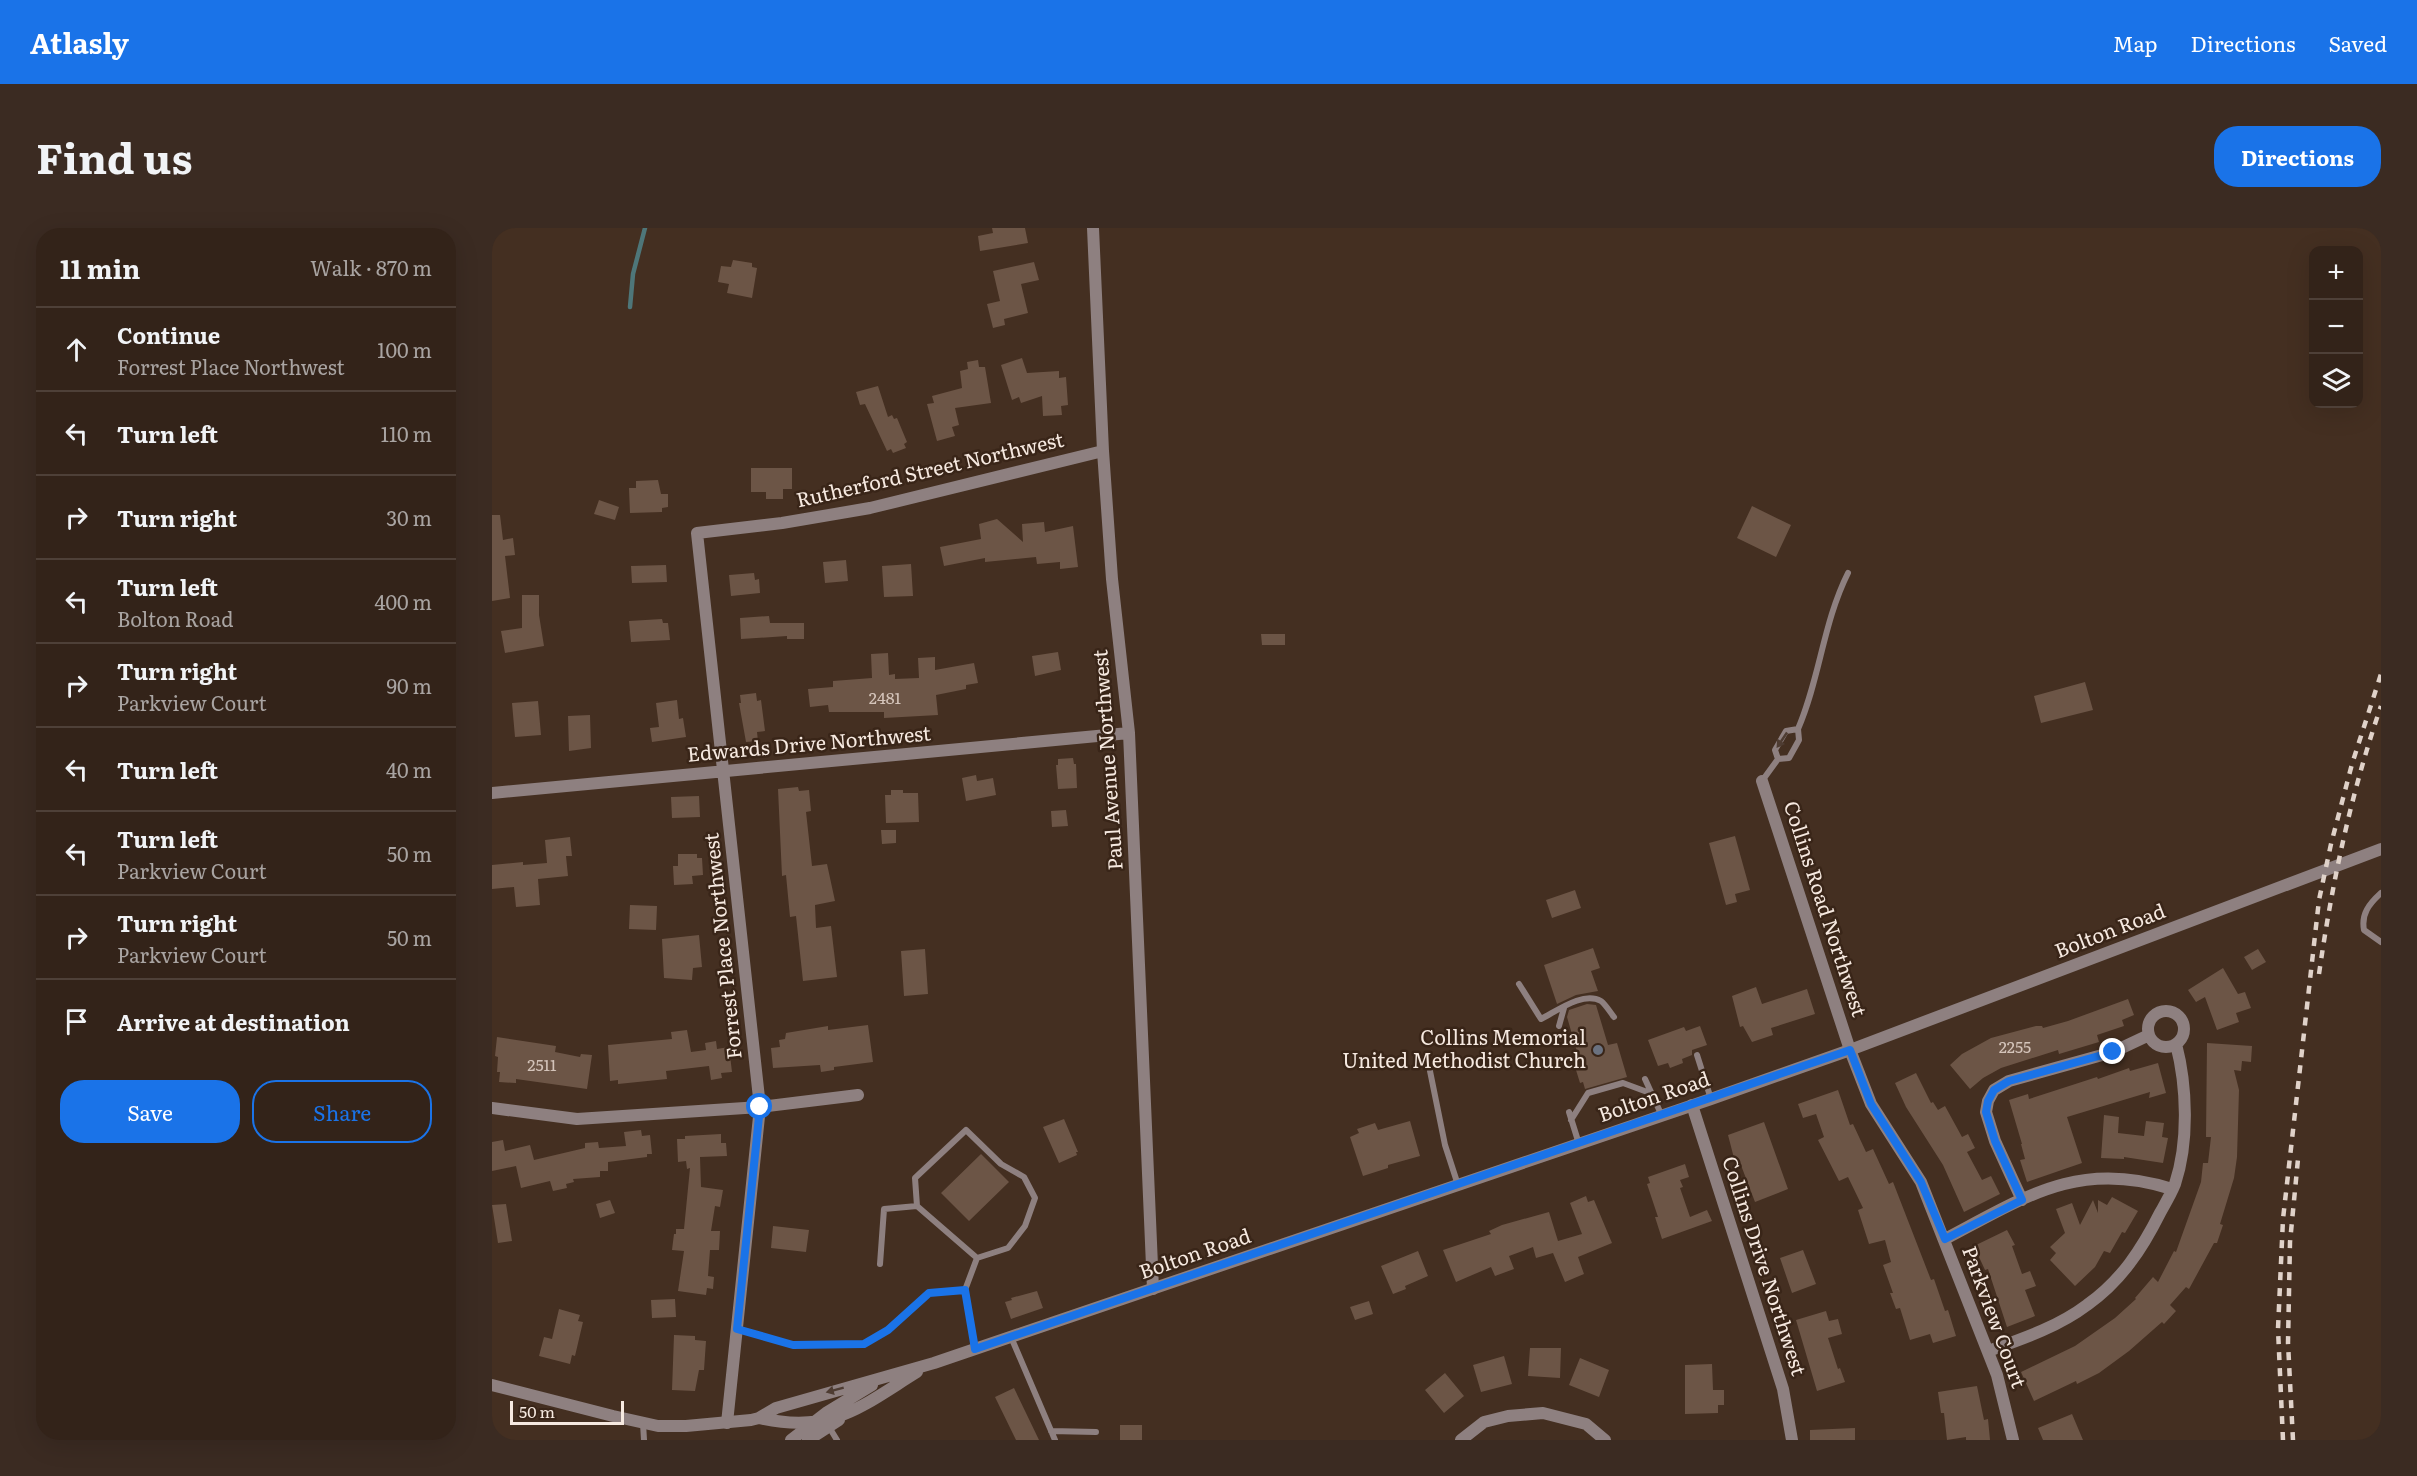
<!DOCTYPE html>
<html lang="en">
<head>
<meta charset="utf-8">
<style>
	:root { --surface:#332319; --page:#3b2b22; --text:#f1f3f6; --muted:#a9a4a2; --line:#4e4038; --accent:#1a73e8 }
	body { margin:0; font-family:Literata,serif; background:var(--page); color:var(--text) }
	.controls { position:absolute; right:18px; top:18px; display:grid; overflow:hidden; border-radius:12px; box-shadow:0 6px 24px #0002 }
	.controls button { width:54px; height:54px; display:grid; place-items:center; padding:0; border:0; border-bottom:2px solid var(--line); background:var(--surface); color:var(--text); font:30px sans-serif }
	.scale { position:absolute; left:18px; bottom:15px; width:114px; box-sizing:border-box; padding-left:6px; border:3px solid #f6e9e0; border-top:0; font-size:16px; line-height:21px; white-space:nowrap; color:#f6e9e0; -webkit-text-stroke:4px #392518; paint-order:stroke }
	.stop { position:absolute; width:18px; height:18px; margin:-14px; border:4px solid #1a73e8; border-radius:50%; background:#fff }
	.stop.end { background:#1a73e8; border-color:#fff; box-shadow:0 2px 6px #0008 }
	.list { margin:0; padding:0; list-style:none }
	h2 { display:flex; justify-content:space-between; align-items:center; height:78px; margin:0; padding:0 24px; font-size:26px }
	h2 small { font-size:20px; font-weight:400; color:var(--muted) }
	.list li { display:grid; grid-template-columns:39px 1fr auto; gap:18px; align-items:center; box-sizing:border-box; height:84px; padding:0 24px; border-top:2px solid var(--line) }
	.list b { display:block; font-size:22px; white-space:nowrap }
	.list p { margin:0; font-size:20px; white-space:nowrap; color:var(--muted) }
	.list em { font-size:20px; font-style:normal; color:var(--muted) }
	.actions { display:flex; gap:12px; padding:18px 24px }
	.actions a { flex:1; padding:14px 0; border:2px solid var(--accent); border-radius:24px; text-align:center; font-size:21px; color:var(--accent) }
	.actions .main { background:var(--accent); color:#fff }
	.icon { flex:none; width:33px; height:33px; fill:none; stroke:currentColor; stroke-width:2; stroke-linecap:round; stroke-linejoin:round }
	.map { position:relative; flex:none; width:1889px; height:1212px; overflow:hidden; border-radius:24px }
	header { display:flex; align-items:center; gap:36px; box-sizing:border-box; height:84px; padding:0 30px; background:var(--accent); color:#fff }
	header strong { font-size:28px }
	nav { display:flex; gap:33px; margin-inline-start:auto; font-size:21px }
	.intro { display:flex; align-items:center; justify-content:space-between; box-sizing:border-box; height:144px; padding:0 36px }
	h1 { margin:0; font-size:42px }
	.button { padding:15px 27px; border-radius:24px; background:var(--accent); color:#fff; font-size:21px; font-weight:700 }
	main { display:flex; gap:36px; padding:0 36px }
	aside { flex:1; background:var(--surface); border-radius:24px; box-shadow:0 6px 24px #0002 }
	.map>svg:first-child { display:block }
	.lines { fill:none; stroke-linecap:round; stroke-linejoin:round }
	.stream { stroke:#4e7679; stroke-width:4.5 }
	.building { fill:#6c5546 }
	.service { stroke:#8e8080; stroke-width:6 }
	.minor { stroke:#8e8080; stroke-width:12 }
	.tertiary { stroke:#8e8080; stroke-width:12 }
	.rail { stroke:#e0d2c9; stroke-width:4.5; stroke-dasharray:8 8; stroke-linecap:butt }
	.oneway { fill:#4e3c32 }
	.route { stroke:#1a73e8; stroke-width:8 }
	.worship-dot { fill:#6b7280; stroke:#392518; stroke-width:2 }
	.labels { text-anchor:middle; stroke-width:5; stroke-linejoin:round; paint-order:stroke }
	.number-label { font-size:16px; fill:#d4c4ba }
	.street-label { font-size:20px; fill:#f6e9e0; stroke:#392518 }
	.poi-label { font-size:20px; fill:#f6e9e0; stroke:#392518; text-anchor:end }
</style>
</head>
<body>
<header>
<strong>Atlasly</strong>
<nav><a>Map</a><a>Directions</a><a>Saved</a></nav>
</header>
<div class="intro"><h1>Find us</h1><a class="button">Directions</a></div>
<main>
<aside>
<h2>11 min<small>Walk · 870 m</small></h2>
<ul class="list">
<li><svg class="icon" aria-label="ahead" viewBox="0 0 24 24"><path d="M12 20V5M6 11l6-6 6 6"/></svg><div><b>Continue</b><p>Forrest Place Northwest</p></div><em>100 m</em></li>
<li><svg class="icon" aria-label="left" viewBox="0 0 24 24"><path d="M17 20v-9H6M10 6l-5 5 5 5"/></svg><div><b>Turn left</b></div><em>110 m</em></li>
<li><svg class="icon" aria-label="right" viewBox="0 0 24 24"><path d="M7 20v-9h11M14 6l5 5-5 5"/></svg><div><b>Turn right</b></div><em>30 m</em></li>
<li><svg class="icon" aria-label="left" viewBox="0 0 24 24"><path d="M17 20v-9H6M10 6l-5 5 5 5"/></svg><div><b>Turn left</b><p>Bolton Road</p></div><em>400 m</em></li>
<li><svg class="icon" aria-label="right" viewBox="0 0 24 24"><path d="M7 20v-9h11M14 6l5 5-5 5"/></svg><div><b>Turn right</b><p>Parkview Court</p></div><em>90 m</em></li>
<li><svg class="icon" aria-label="left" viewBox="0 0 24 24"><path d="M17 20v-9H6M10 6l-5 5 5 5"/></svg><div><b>Turn left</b></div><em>40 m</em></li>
<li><svg class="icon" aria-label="left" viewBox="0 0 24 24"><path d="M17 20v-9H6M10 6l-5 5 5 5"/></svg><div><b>Turn left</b><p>Parkview Court</p></div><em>50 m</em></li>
<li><svg class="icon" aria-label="right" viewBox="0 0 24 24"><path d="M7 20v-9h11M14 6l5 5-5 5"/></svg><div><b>Turn right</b><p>Parkview Court</p></div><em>50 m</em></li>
<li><svg class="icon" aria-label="arrive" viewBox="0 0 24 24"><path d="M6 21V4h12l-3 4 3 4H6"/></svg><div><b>Arrive at destination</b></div></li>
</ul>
<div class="actions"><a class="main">Save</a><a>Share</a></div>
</aside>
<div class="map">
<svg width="1889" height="1212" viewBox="0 0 1889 1212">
	<rect width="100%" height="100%" fill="#442f21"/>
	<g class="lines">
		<!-- stream -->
		<path class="stream" d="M138,79L141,46L153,0"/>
	</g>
	<!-- building -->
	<path class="building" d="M500,0H533L536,15L488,23L486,8L501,5Z
		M241,32L260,35V39L265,40L260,70L235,65L237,56L226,54L229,38L239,39Z
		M542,34L547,52L529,56L536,85L512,91L513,97L501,100L495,76L508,73L501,43Z
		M530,130L535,145L567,143V150L574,149L576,177L569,178L570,187L551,188L550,168L529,175L527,169L520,172L509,137Z
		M486,132L487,139H493L499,175L463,180L467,197L460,199L463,208L445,213L435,176L442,175L440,168L470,160L468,143L476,141L475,134Z
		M386,158L396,189L400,187L402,191L405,190L415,214L412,216L414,220L401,225L399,221L395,223L373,176L368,177L364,164Z
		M259,240H300V261H291V271H274V264H259Z
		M166,252L169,266H176V279L170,280V284L138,285L137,260H144V253Z
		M107,272L127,279L123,292L102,286Z
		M1260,278L1299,297L1284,329L1245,310Z
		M0,287H8L11,312L21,310L23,327L13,328L18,370L0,373Z
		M505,291L531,314L530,296L552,294L553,304L581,298L586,339L568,341V334L545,336L544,329L493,334V330L452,338L448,319L489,311L487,296Z
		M354,332L356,353L333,355L331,334Z
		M419,336L421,368L392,369L390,338Z
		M174,337L175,354L140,355L139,338Z
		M262,345L263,352L267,351L268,365L239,368L237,347Z
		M30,367H47V387L52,418L13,425L9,403L30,400Z
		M277,388L278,395H312V411H295V408L249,411L248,390Z
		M170,391L171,395H176L178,412L139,414L137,393Z
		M769,406H793V417H770Z
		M566,424L569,442L543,448L540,428Z
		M396,425L397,447L403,446V451L427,450L426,430L443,429V442L482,435L486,455L474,457V461L444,467L446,487L392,490V484H337L336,477L318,479L316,461L341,459V453L380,450L379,426Z
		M1593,454L1601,482L1549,495L1542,468Z
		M264,465L265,473L269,472L273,503L265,504L266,513L254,514L247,475H249L248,467Z
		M185,472L187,491L191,490L194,509L160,514L158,500L167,499L164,475Z
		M46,473L49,507L23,509L20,475Z
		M98,487L99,520L77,523L76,488Z
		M581,530L582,536H584L585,560L566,561L564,537H566V531Z
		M484,547L485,553L501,550L504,567L474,573L470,550Z
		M306,559L307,563L317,562L319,583L314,584L320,638L335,636L343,673L323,677L324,700L339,698L345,749L311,753L304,688L298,689L294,647L290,648L286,561Z
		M399,562H411V565H426L427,594L394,595L393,567H399Z
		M207,568L208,589L180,590L179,569Z
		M574,582L576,598L560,599L559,583Z
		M389,602H404V615L390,616Z
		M1243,608L1258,662L1243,666L1245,674L1234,677L1217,615Z
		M78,609L80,628H74L76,648L46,651L48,677L24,679L22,659L0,661V637L31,634V637L55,635L53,612Z
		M186,626H205V630H210L211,647L200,648L201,656L182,657L181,638H186Z
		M1083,662L1089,680L1060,690L1054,672Z
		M138,677L165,678L164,702L137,701Z
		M207,707L210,739L201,740L200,752L172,750L170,711Z
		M1101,720L1108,740L1099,743L1106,763L1084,767L1065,776L1052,737Z
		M433,721L436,766L412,768L409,723Z
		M1766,721L1774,734L1760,742L1752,729Z
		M1731,740L1746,766L1753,764L1759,780L1744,785L1747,794L1725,802L1713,769L1704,774L1696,762Z
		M1264,759L1270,776L1315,761L1323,786L1279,800L1281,807L1260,814L1251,798L1248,799L1240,768Z
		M1636,771L1642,787L1630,792L1632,798L1605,807L1607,814L1567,826L1566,822L1509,840L1491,850L1478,861L1458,837L1470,826L1499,810L1544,798H1550L1551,800L1576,793Z
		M1095,776L1104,777L1116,817L1125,815L1135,849L1093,861L1091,854L1088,855L1080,829L1086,827L1075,789L1077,782Z
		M376,797L381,834L342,839V842L329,844L328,837L281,840L279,820L288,819L287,812L293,811L294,805L336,798V802Z
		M1208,798L1215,817L1200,822V827L1190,831L1191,835L1178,840L1176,835L1166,838L1156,812L1192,799L1194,803Z
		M195,802L199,824L214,822L213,815L224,813L225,821L237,819L240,844L229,845L230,850L219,852L217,838L174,843L175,851L126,856V852L118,853L116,817L180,811L179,804Z
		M5,809L64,818L63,824L88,829L89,826L100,827L95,861L24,851V855L7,854L8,844H5L6,829L3,828Z
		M1715,815L1760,818L1759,834L1750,833L1749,843L1742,842L1747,862L1745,929L1742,950L1728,996L1731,997L1725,1015H1722L1697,1061L1694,1059L1678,1077L1684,1083L1672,1096L1670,1094L1637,1123L1607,1145L1585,1156L1584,1153L1542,1173L1529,1144L1583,1118L1623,1090L1644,1071L1643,1070L1661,1049L1666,1054L1682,1023L1684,1024L1709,954L1711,935H1716L1719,909H1714Z
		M1666,835L1674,865L1657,870L1658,864L1575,889L1590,935L1535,954L1528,932L1533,931L1529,916H1530L1517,872L1536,866L1537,871L1605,849L1606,851L1637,840L1638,843Z
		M1424,845L1439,875L1441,874L1446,882L1453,878L1470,909L1476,906L1483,920L1475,924L1490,952L1499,948L1508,966L1472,984L1451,937L1414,879L1403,855Z
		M1346,862L1358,897L1361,896L1374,924L1381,921L1397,956L1401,954L1439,1052L1442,1051L1453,1083L1456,1082L1464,1108L1441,1115L1438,1106L1418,1112L1408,1080L1404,1081L1398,1065H1401L1391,1037L1399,1034L1393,1012L1377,1016L1366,982L1371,980L1356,949L1347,953L1326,912L1332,909L1324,886L1311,890L1306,876Z
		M1612,887L1627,889L1626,905L1652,908L1654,893L1672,895L1670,909L1676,910L1671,935L1632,929V931L1609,930Z
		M572,891L586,924H584L585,927L567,935L551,899Z
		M918,893L928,928L896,937V940L871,948L858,909L867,905L865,901L883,895L886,902Z
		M1272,894L1296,961L1263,974L1247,932L1243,934L1236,907Z
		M149,902L150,908L158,907L160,926H155V929L116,934V943H108V949L81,951L82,954L74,956L75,960L61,963L58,953L29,960L24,938L0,943V914L11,912L13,923L38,917L42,932L93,920V915L106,914L107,920L134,918L132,904Z
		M229,906V915H234L235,928L208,929L209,959L231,962L228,979L223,978L219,1003H228L227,1022H218L216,1048L222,1049L221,1061L215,1060L214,1067L186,1063L192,1023L180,1022L182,1006H184V1001H192L198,940L195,941L194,933L186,934L185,911H193V908Z
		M489,926L517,954L477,993L449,965Z
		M1193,936L1197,949L1188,952L1191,959L1188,960L1198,989L1215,982L1220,993L1170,1011L1163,989H1166L1155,956L1158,955L1156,949Z
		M1094,968L1096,974L1102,972L1120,1015L1086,1029L1092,1046L1073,1054L1061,1025L1044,1030L1041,1019L1017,1028L1022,1041L1003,1048L999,1039L964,1054L951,1022L999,1006L997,1003L1010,997L1057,984L1066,1013L1090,1006L1078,975Z
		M1620,969L1646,983L1633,1005L1630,1004L1618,1025L1612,1023L1603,1039L1583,1058L1558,1032L1564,1025L1558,1019L1573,1005L1564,981L1580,975L1588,997L1601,972L1606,985V972L1615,977Z
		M118,972L123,985L108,990L104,976Z
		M14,976L20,1013L6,1015L0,977Z
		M281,998L317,1002L314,1024L279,1020Z
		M1515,1002L1523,1017L1520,1018L1530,1046L1538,1043L1544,1058L1533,1062L1543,1088L1515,1099L1496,1041L1493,1042L1482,1018Z
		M1311,1022L1324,1056L1300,1065L1288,1030Z
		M926,1023L936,1048L913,1058L914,1061L901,1066L889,1038Z
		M545,1063L551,1080L519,1091L513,1074L520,1072L519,1070Z
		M183,1071L184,1089L160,1090L159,1072Z
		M877,1073L881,1086L863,1092L858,1079Z
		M67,1081L88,1087L86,1093L91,1094L83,1128L80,1127L78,1136L47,1128L52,1109L60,1111Z
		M1334,1083L1337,1093L1346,1091L1350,1106L1336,1110L1346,1141L1348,1140L1353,1154L1325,1163L1304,1092Z
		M182,1107L203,1108V1112L214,1113L212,1142H207L203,1163L180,1162Z
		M1038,1120H1069L1068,1150L1036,1148Z
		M1012,1128L1020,1156L989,1164L981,1137Z
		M1088,1130L1117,1142L1107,1169L1077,1157Z
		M1220,1136L1221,1162H1232V1177H1226V1185L1193,1186V1137Z
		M953,1145L972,1168L952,1185L933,1162Z
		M1485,1158L1492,1192L1496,1191L1498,1212H1474V1209L1455,1212L1452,1185H1449L1446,1164Z
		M522,1160L547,1212H524L503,1169Z
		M1580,1186L1591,1212H1551L1546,1200Z
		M628,1197H650V1212H628Z
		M1363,1200V1212H1318V1202Z"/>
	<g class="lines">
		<!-- service -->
		<path class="service" d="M1306,501C1328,450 1331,395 1356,345
			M1270,553L1286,531L1297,530L1307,512L1306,501L1294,503L1283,522L1286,531
			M1889,665C1877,676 1869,686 1872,702L1889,714
			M1027,756L1049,791C1065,783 1091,763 1109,773C1114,777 1118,784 1122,789
			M1067,798L1072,780
			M1205,827L1219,871
			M938,843L953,917L966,957
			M1153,851L1170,888
			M1077,884L1087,916
			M1079,892L1096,865L1131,855L1158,865
			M388,1036L392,981L425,978
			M473,1062L485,1030L516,1020L533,998L543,970L532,949L509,936L474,902L423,950L425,978L485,1030
			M245,1101L301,1117L372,1116L396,1102L437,1065L473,1062L483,1121
			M519,1109L563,1212
			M151,1195L152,1212
			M337,1199L345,1212
			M559,1203L604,1204"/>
		<!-- minor -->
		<path class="minor" d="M601,0L611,223L620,351L637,505L661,1061
			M1270,553L1358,822L1379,876L1429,954L1505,1147L1521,1212
			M0,565L637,505
			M1656 801a18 18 0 1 1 36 0a18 18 0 1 1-36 0Z
			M1200,877L1291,1161L1300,1212
			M0,880L85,891L268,879L366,867
			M1530,972L1503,913L1494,884L1496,873L1502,862L1517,853L1621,824L1657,807
			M1453,1011C1533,969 1587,931 1680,961
			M1496,1123C1530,1111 1566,1099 1595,1077C1629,1053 1650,1021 1668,985C1673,976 1679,966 1683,956C1697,914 1695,858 1684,816
			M235,1195L268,879L205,305L290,295L378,280L611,223
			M969,1212L992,1194L1016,1188L1051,1185L1094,1196L1113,1212"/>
		<!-- tertiary -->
		<path class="tertiary" d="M0,1157L121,1188L166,1198H194L259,1192L267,1190L284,1180L442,1135L1219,871L1358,822L1889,621
			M267,1190C340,1206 367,1180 425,1144
			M299,1212L334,1185L380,1157
			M316,1212L347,1192"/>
		<!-- rail -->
		<path class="rail" d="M1827,746C1840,655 1859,565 1889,478
			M1791,1212L1786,1101L1791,991L1827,672L1839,616L1860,536L1889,446
			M1801,1212L1796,1115L1798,1014L1806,931"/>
	</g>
	<!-- one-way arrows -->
	<defs><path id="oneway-solid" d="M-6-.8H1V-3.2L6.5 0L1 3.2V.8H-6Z" transform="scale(1.5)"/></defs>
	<g class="oneway">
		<use href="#oneway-solid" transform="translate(1290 512) rotate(124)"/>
		<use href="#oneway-solid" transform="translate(343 1162) rotate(165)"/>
	</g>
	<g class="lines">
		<!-- route -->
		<path class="route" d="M268,879L245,1101L301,1117L372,1116L396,1102L437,1065L473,1062L483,1121L1358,822L1379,876L1429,954L1453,1011L1530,972L1503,913L1494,884L1496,873L1502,862L1517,853L1621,824"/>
	</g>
	<!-- markers -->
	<circle class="worship-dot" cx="1106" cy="822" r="6"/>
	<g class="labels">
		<!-- number labels -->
		<g class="number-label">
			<text x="393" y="476">2481</text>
			<text x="1523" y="825">2255</text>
			<text x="50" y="843">2511</text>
		</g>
		<!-- street labels -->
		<g class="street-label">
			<text transform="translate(438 242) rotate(-13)" y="7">Rutherford Street Northwest</text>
			<text transform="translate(317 516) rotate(-5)" y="7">Edwards Drive Northwest</text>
			<text transform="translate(616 532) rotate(-94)" y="7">Paul Avenue Northwest</text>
			<text transform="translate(1333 681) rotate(72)" y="7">Collins Road Northwest</text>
			<text transform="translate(1618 703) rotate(-21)" y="7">Bolton Road</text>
			<text transform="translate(231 718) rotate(-96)" y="7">Forrest Place Northwest</text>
			<text transform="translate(1162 869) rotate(-19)" y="7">Bolton Road</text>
			<text transform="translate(703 1026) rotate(-19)" y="7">Bolton Road</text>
			<text transform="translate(1272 1038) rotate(72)" y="7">Collins Drive Northwest</text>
			<text transform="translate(1502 1089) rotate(70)" y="7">Parkview Court</text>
		</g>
		<!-- poi labels -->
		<g class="poi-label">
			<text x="1094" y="817">Collins Memorial<tspan x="1094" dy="23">United Methodist Church</tspan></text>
		</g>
	</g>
</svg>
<div class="controls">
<button>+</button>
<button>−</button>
<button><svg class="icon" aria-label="layers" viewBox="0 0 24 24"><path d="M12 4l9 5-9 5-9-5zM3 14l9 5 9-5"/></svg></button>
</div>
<div class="scale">50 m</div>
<div class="stop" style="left:268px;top:879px"></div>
<div class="stop end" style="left:1621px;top:824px"></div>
</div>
</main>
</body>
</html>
